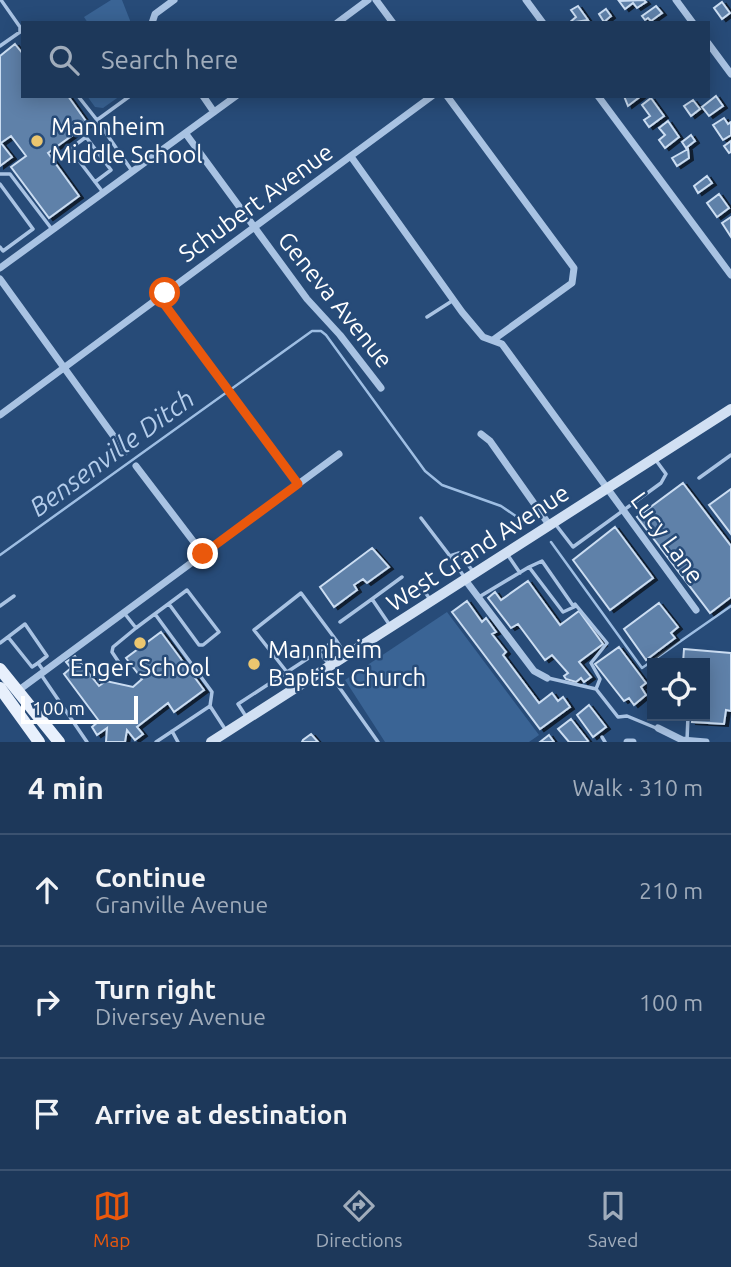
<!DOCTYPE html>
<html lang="en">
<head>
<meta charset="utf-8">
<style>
	:root { --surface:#1d385a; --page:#2a4363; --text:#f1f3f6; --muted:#a0acbb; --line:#3b5270; --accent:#ea580c }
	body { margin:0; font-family:Ubuntu,sans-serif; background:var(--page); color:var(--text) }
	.controls { position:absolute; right:21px; bottom:21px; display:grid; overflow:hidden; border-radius:0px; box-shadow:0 4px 18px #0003 }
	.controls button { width:63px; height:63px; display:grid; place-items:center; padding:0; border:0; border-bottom:2px solid var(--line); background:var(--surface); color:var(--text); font:35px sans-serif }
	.scale { position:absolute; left:21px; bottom:18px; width:117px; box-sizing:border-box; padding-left:7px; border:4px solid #fff; border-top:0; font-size:19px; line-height:24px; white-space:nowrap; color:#fff; -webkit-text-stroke:5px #274b78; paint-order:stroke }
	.stop { position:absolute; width:21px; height:21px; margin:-16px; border:5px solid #ea580c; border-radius:50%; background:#fff }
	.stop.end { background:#ea580c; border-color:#fff; box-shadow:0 2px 7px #0008 }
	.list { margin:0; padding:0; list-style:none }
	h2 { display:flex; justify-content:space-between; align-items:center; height:91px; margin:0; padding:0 28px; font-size:30px }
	h2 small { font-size:23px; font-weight:400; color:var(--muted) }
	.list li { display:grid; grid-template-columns:46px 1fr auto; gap:21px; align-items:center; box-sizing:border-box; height:112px; padding:0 28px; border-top:2px solid var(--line) }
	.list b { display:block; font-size:26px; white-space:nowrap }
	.list p { margin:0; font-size:23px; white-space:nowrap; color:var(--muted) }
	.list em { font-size:23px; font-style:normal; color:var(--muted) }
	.icon { flex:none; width:38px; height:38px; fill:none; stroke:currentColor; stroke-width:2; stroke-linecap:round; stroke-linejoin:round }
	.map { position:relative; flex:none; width:731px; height:742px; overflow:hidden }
	.search { position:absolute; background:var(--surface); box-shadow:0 4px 18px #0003; left:21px; right:21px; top:21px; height:77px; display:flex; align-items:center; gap:18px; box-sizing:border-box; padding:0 24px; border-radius:0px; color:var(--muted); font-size:26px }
	.sheet { height:427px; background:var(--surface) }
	nav { display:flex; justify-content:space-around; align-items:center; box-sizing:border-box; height:98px; border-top:2px solid var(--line); background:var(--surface); font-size:19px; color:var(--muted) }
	nav a { display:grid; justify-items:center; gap:4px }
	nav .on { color:var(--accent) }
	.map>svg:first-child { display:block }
	.green { fill:#3a6495 }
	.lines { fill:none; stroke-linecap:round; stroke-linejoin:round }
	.stream { stroke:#9ebee3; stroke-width:2.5 }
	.building { fill:#5f81a9; stroke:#cbddf2; stroke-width:2; filter:url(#shadow) }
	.lane { stroke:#a9c3e3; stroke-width:3.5 }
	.street { stroke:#a9c3e3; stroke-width:7 }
	.secondary { stroke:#d1e0f3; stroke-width:10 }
	.primary { stroke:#e8f0fc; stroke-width:12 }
	.route { stroke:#ea580c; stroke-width:9 }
	.poi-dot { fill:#ebc66f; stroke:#274b78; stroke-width:2.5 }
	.labels { text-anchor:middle; stroke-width:5; stroke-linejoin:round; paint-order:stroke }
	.poi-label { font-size:24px; fill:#fff; stroke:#274b78; text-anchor:start }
	.street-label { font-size:24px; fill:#fff; stroke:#274b78 }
	.water-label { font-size:26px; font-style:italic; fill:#b4cdeb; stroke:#274b78 }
</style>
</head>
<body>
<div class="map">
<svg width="731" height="742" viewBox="0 0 731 742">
	<defs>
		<filter id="shadow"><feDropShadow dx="4" dy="2" stdDeviation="0" flood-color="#0009"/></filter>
	</defs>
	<rect width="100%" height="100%" fill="#274b78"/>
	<!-- green -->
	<path class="green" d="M111,0H122L131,23H88L84,17Z
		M87,96H120L103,108L95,107Z
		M447,612L539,735L529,742H385L345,680Z"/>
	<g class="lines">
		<!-- stream -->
		<path class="stream" d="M551,542L642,668L731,606
			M0,555L312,331H321L326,335L425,471L442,485L501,506L523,521"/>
	</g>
	<!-- building -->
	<path class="building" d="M644,0L646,2L637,8L633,3L625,9L619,1Z
		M722,2L730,13L722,19L714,8Z
		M578,6L588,20L569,23L576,17L571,10Z
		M656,6L662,13L651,21L648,18L645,20L642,16Z
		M606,9L611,16L604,22L599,14Z
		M15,44L23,54V96H68L88,124L48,153L79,196L49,218L11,167L26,156L11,136L1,143L12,157L0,166V56Z
		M624,96H641L628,106Z
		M716,96L723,106L709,116L702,107Z
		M651,98L664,116L649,127L644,120L650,116L642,105Z
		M693,100L700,109L691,116L684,106Z
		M724,118L728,124L731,122V135L723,140L713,125Z
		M668,121L679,137L665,148L659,140L665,135L659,128Z
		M691,135L695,141L686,148L682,142Z
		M731,141V152L729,153L724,146Z
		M688,149L689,158L677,166L672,158Z
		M707,176L712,183L698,193L694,186Z
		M719,194L729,208L717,217L707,203Z
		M731,217V237L722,223Z
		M683,483L731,546V597L710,613L637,517Z
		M731,489V534L709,505Z
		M615,527L653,578L610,610L573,560Z
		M372,548L389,567L367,583L363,579L354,585L357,590L334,607L320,587Z
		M528,581L560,625L579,611L603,644L579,662L591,677L584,682L581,678L576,682L566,679L564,676L568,673L552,655L545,660L518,624L511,628L488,598L495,592L501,600Z
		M467,601L482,622L486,618L496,632L492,634L506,652L503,655L539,703L552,693L558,701L563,697L570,707L540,729L452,612Z
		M659,603L678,627L671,633L675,638L646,660L624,629Z
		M161,632L204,690L174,712L168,703L137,727L143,734L135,740L127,730L125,742H106L107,728L97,735L92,727L99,721L64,674L71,668L66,662L75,656L99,686L106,681L133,687L142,679L126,658Z
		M619,647L646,683L641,687L646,695L634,705L629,698L624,701L595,664Z
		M684,649L731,653V711L726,710L724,724L692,722L693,716H705V663H683Z
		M589,705L606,727L593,737L577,715Z
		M571,719L588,741L586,742H569L558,729Z
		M311,734L318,742H302L303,740Z
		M549,735L554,742H540Z"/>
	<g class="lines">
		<!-- lane -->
		<path class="lane" d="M0,46L20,32V27L1,0
			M78,96L97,120L130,96
			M97,120L132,171
			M0,174H10L51,228
			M95,182L111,170L86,137L70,149L102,191
			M0,184L33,229L3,251L0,247
			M427,317L452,301
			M699,478L731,455
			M421,518L450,556
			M556,525L573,547L661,483L666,474L655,459
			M507,554L520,573
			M465,578L450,556L459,553L472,570
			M421,586L429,598
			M479,597L529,567L563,612L574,607L542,561L529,567
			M575,604L607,643L591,663L600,679L596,689
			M0,606L14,596
			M125,614L136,628L113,647L112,652L126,673
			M155,614L212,692L210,706L225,729
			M340,622L372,599
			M389,624L372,599L402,577
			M136,628C153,615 170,603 187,590L219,632L203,645H199L169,604
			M0,643L8,637
			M318,651L328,663
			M38,663L47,656L25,624L8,637L32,667L38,663L43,670
			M327,670L378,742
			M42,676L87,742
			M548,678L596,689L618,717L627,716L656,728
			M297,685L254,630L301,593L336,640
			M247,718L238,704L336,640L345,654
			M172,731L178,742
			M602,737L605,742
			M687,740L688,716
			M156,742L210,706"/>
		<!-- street -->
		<path class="street" d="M376,0L393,23
			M526,0L543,23
			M676,0L693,23
			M152,23L155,14L174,0
			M337,23L368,0
			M708,43L731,74
			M203,96L214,112
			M447,96L574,268L572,283L493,340
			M598,96L731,275
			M186,134L307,299L340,335L381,388
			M352,158L462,312L483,337L502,344L696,610
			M0,268L236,96
			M0,279L125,452
			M159,297L298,484
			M0,415L432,96
			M481,434L490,441L550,526
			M136,466L203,554
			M466,581L534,671L547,678
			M19,690L339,454
			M658,728L682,740L706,742
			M627,742H633"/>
		<!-- secondary -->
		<path class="secondary" d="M211,742L731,409"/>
		<!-- primary -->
		<path class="primary" d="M0,669L59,742
			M0,688L39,742"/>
	</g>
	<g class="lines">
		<!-- route -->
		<path class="route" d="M165,293L159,297L298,484L203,554"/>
	</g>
	<!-- markers -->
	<g class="poi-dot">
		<circle cx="37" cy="141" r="7"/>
		<circle cx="140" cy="643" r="7"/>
		<circle cx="254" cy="664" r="7"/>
	</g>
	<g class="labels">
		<!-- poi labels -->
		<g class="poi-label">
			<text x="51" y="135">Mannheim<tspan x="51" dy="28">Middle School</tspan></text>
			<text x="268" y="658">Mannheim<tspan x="268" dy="28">Baptist Church</tspan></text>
			<text x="140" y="676" text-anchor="middle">Enger School</text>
		</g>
		<!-- street labels -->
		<g class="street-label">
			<text transform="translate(256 203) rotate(-36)" y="8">Schubert Avenue</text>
			<text transform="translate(335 300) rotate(51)" y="8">Geneva Avenue</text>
			<text transform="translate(667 538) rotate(54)" y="8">Lucy Lane</text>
			<text transform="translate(478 548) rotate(-33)" y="8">West Grand Avenue</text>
		</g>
		<!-- water labels -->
		<g class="water-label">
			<text transform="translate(112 453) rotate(-36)" y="9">Bensenville Ditch</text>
		</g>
	</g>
</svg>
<div class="controls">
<button><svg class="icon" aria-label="locate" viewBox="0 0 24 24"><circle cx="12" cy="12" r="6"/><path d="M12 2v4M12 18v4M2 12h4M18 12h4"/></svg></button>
</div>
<div class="scale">100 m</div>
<div class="stop" style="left:165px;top:293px"></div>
<div class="stop end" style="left:203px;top:554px"></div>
<div class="search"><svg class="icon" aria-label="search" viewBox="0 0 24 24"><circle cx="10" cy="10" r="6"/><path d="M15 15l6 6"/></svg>Search here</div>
</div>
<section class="sheet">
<h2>4 min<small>Walk · 310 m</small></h2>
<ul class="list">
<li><svg class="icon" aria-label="ahead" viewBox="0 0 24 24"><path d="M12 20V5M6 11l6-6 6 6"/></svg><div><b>Continue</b><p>Granville Avenue</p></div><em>210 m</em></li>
<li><svg class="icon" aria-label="right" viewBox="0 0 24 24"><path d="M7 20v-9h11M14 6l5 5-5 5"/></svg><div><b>Turn right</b><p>Diversey Avenue</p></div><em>100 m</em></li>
<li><svg class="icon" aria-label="arrive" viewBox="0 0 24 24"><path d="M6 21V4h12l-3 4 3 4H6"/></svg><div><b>Arrive at destination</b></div></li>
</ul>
</section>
<nav>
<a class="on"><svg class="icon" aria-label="map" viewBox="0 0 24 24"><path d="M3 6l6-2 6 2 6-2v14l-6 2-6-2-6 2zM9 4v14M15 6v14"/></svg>Map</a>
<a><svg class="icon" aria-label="directions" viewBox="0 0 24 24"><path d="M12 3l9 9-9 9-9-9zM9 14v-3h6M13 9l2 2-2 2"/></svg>Directions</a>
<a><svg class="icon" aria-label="saved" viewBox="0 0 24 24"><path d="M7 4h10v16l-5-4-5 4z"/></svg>Saved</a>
</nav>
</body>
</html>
